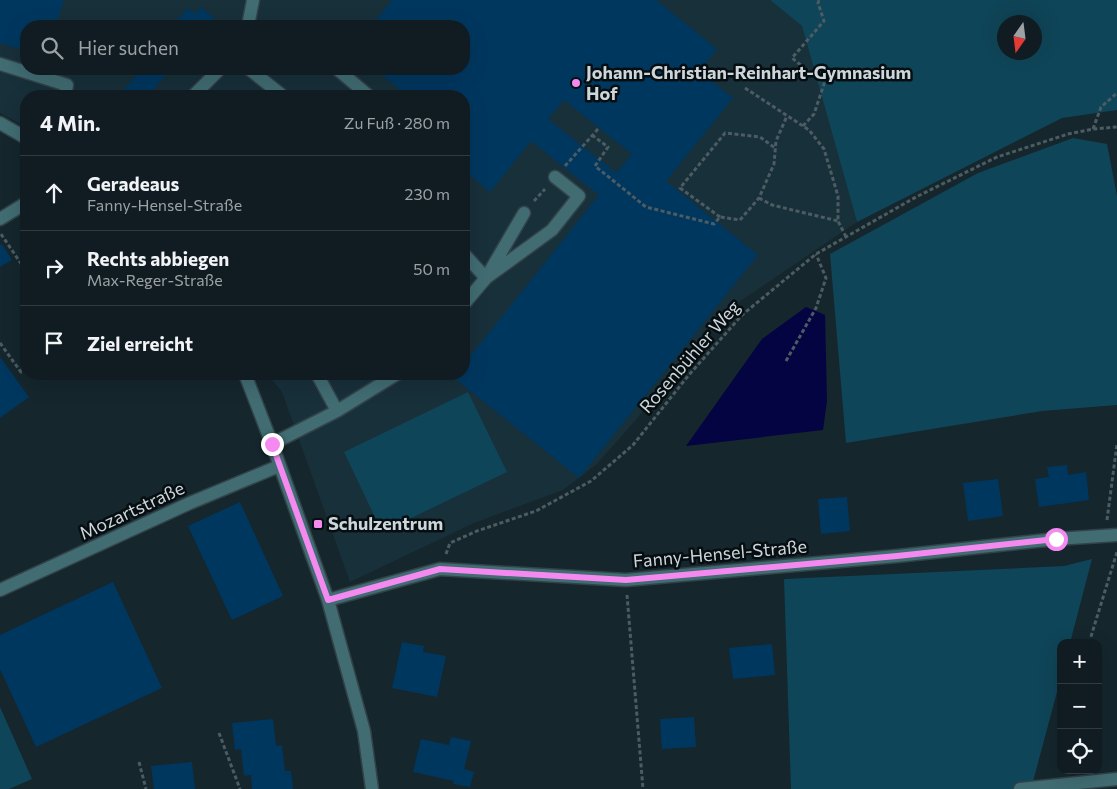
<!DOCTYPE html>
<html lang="de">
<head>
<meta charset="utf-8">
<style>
	:root { --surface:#101c22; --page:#1e292f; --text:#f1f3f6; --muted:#9ca1a5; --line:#303a40 }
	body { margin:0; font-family:Commissioner,sans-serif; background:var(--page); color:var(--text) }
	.controls { position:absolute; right:15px; bottom:15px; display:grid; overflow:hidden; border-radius:10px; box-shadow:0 5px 20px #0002 }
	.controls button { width:45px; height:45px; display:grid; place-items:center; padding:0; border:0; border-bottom:1px solid var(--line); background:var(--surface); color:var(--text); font:25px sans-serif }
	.compass { position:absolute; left:997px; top:15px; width:45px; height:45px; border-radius:50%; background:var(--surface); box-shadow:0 5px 20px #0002; rotate:194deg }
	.stop { position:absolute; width:15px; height:15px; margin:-11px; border:4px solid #f489f0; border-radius:50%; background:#fff }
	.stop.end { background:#f489f0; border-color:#fff; box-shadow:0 1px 5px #0008 }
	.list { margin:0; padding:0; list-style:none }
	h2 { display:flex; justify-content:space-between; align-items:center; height:65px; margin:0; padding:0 20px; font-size:21px }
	h2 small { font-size:16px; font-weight:400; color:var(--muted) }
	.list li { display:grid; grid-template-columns:32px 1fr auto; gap:15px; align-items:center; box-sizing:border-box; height:75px; padding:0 20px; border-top:1px solid var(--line) }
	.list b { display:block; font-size:19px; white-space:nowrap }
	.list p { margin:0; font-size:16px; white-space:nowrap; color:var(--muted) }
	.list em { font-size:16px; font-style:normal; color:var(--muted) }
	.icon { flex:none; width:28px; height:28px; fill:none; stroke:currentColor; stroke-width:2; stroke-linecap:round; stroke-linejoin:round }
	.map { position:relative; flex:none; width:1117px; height:789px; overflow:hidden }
	.search { position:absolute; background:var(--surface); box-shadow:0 5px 20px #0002; left:20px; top:20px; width:450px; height:55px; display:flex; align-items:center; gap:12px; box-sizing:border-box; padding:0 18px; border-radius:20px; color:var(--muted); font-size:19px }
	.panel { position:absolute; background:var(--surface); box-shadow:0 5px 20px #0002; left:20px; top:90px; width:450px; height:290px; border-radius:20px }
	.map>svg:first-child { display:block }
	.built { fill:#18303a; fill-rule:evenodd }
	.green { fill:#0f4558; fill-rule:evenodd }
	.water { fill:#030441 }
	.building { fill:#00375f; fill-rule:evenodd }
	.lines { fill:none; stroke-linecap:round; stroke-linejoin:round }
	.minor-casing { stroke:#324249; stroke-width:15 }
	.path { stroke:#4d5c63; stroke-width:3; stroke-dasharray:4 2.5; stroke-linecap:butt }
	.minor { stroke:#406c72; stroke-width:12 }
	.route { stroke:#f489f0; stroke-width:6 }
	.poi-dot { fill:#f489f0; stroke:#070e11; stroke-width:2 }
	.labels { text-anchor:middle; stroke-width:5; stroke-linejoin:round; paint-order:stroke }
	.poi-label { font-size:18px; font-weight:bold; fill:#ccd6db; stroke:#070e11; text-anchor:start }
	.street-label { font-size:18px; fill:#ccd6db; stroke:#070e11 }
</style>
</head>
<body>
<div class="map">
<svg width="1117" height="789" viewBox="0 0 1117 789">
	<rect width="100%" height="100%" fill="#15262d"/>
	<!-- built -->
	<path class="built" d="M0,0H770L802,26L857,222L739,302L597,464L563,490L474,523L350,582L282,392L267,374H464V96H26V127L0,113ZM26,26H464V69H26Z"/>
	<!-- green -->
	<path class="green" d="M770,0H1117V110L1062,118L857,222L802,26ZM1034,22V52H1004V22Z
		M1073,138L1107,144L1117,196V405L1042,411L846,443L830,254L978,173Z
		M468,392L507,472L382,532L344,452Z
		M1092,559L1070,643H1061V677L1031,789H791L784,579L1064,566Z
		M0,707L32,779L9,789H0Z"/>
	<!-- water -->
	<path class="water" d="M806,307L825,315L827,401L823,430L686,446L762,339Z"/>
	<!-- building -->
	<path class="building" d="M0,0H64L55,26H26V51L0,43Z
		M392,0H656L717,49L699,71L733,98L666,181L758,255L579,478L453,377L456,374H464V364L599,195L531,141L490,192L464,170V96H408L374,69H464V26H371ZM564,100L632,154L616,173L548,119Z
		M201,7L223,26H172L188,8L195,14Z
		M142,69H171L148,96H118Z
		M2,244L12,260L0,267V245Z
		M0,357L29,397L0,418Z
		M1067,465L1068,475L1086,472L1089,500L1039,507L1035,479L1049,477L1047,467Z
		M998,479L1003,516L968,521L963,483Z
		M847,497L850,531L821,534L818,499Z
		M240,502L283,596L232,620L188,526Z
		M113,582L162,688L36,747L0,669V635Z
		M402,642L424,646L423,652L446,656L437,697L392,688Z
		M772,644L775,675L733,679L729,648Z
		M694,717L696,747L662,749L660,719Z
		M273,719L276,746L282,745L285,771H291L293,789H252L251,775L244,776L241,749L235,750L232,723Z
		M451,737L471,741L464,769L474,772L470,787L453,784L454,781L413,772L421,739L449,745Z
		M192,762L195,789H154L151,766Z"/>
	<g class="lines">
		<defs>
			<path id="minor" d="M248,26L253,0
				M0,64L67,85L65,96
				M249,69L283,96
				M337,69L369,96
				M193,96L220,69
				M0,123L26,138
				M0,219L26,203
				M464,254L486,278L552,230L579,196L555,177
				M464,304L486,278L524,213
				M245,374L272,444L328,600L364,731L372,789
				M317,374L337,411
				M272,444L337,411L397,374
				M0,590L190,503L279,466
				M328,600L440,569L626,580L897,556L1056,539L1117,535
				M1020,789L1117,779"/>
		</defs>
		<!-- minor casing -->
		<use href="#minor" class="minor-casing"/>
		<!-- path -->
		<path class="path" d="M745,88L809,130L824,149L838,196V221L846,237
			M803,126L814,114L824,84L792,58L824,21L818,3L819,0
			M1093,129L1101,107L1117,93
			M592,135L608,147L595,166L646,207L714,224L720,217L740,220L759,198L774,164L776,141L787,116
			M565,166L599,128
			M759,198L772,205L838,221
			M534,201L545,189
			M720,217L680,188L725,133L760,137L775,148
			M1,234L26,271
			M0,343L21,372L26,370
			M786,361L816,308L826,278L816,254
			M1107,520L1117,444
			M446,554L450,543L477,531L536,511L591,481L633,445L688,376L742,315L816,254L916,197L997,157L1068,134L1093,129L1117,127
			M627,595L643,789
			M1089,643L1117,552
			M219,733L240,789
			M139,762L146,789"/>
		<!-- minor -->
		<use href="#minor" class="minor"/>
	</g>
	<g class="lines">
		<!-- route -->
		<path class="route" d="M272,444L328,600L440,569L626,580L897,556L1056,539"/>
	</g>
	<!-- markers -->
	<g class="poi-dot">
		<circle cx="576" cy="83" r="5"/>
		<rect x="313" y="519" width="10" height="10" rx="2.5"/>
	</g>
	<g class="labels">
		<!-- poi labels -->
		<g class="poi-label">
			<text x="586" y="79">Johann-Christian-Reinhart-Gymnasium<tspan x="586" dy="21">Hof</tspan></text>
			<text x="328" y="530">Schulzentrum</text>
		</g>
		<!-- street labels -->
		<g class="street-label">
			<text transform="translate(690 357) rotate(-49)" y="6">Rosenbühler Weg</text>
			<text transform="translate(132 511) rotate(-25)" y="6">Mozartstraße</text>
			<text transform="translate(720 554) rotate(-5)" y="6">Fanny-Hensel-Straße</text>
		</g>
	</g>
</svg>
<div class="controls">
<button>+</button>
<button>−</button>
<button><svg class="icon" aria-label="locate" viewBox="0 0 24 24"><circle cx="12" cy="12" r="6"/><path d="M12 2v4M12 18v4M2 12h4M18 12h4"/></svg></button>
</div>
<svg class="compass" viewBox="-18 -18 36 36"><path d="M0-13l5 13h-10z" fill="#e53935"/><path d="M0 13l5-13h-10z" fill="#9ca1a5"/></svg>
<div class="stop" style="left:1056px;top:539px"></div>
<div class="stop end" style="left:272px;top:444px"></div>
<div class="search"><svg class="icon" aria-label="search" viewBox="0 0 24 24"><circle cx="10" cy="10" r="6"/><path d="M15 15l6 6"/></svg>Hier suchen</div>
<section class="panel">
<h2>4 Min.<small>Zu Fuß · 280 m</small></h2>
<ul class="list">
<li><svg class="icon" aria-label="ahead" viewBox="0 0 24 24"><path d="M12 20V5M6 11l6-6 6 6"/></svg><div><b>Geradeaus</b><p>Fanny-Hensel-Straße</p></div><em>230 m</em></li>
<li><svg class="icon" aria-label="right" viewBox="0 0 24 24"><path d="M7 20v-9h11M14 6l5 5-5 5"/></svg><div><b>Rechts abbiegen</b><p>Max-Reger-Straße</p></div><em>50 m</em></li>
<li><svg class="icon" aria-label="arrive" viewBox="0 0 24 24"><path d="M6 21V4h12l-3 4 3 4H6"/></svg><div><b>Ziel erreicht</b></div></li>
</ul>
</section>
</div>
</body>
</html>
